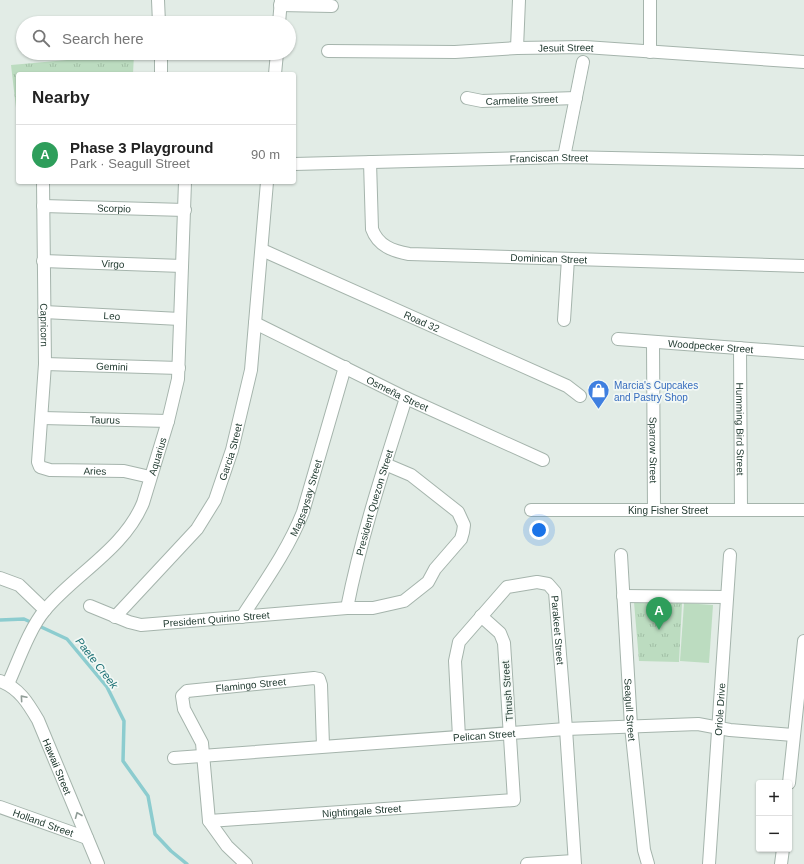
<!DOCTYPE html>
<html lang="en">
<head>
<meta charset="utf-8">
<style>
	:root { --surface:#fff; --page:#f6f6f6; --text:#222; --muted:#767676; --line:#e0e0e0; --accent:#7d463d }
	body { margin:0; font-family:Arial,sans-serif; background:var(--page); color:var(--text) }
	.controls { position:absolute; right:12px; bottom:12px; display:grid; overflow:hidden; border-radius:4px; box-shadow:0 1px 3px #0004 }
	.controls button { width:36px; height:36px; display:grid; place-items:center; padding:0; border:0; border-bottom:1px solid var(--line); background:var(--surface); color:var(--text); font:20px sans-serif }
	.you { position:absolute; left:539px; top:530px; width:14px; height:14px; margin:-10px; border:3px solid #fff; border-radius:50%; background:#1a73e8; box-shadow:0 0 0 6px #1a73e833 }
	.badge { display:grid; place-items:center; width:26px; height:26px; border-radius:50%; background:var(--accent); color:#fff; font-size:13px; font-weight:700 }
	.pin { position:absolute; translate:-50% -33px; filter:drop-shadow(0 1px 2px #0008) }
	.pin::after { content:''; position:absolute; top:21px; width:14px; height:12px; background:inherit; clip-path:polygon(0 0,100% 0,50% 100%) }
	.list { margin:0; padding:0; list-style:none }
	h2 { display:flex; justify-content:space-between; align-items:center; height:52px; margin:0; padding:0 16px; font-size:17px }
	h2 small { font-size:13px; font-weight:400; color:var(--muted) }
	.list li { display:grid; grid-template-columns:26px 1fr auto; gap:12px; align-items:center; box-sizing:border-box; height:60px; padding:0 16px; border-top:1px solid var(--line) }
	.list b { display:block; font-size:15px; white-space:nowrap }
	.list p { margin:0; font-size:13px; white-space:nowrap; color:var(--muted) }
	.list em { font-size:13px; font-style:normal; color:var(--muted) }
	.icon { flex:none; width:22px; height:22px; fill:none; stroke:currentColor; stroke-width:2; stroke-linecap:round; stroke-linejoin:round }
	.map { position:relative; flex:none; width:804px; height:864px; overflow:hidden }
	.search { position:absolute; background:var(--surface); box-shadow:0 1px 3px #0004; left:16px; top:16px; width:280px; height:44px; display:flex; align-items:center; gap:10px; box-sizing:border-box; padding:0 14px; border-radius:22px; color:var(--muted); font-size:15px }
	.panel { position:absolute; background:var(--surface); box-shadow:0 1px 3px #0004; left:16px; top:72px; width:280px; height:112px; border-radius:4px }
	.map>svg:first-child { display:block }
	.grass { fill:url(#grass-tufts) }
	.garden { fill:#bcdcc0 }
	.lines { fill:none; stroke-linecap:round; stroke-linejoin:round }
	.stream { stroke:#8ccccf; stroke-width:3.5 }
	.street-casing { stroke:#a5b4ac; stroke-width:14 }
	.street { stroke:#fff; stroke-width:12 }
	.oneway { stroke:#919e98 }
	.labels { text-anchor:middle; stroke-width:3.5; stroke-linejoin:round; paint-order:stroke }
	.street-label { font-size:10px; fill:#233c32; stroke:#f2f8f5 }
	.shop-label { font-size:10px; fill:#366cbe; stroke:#f2f8f5; text-anchor:start }
	.water-label { font-size:11px; font-style:italic; fill:#1f7276; stroke:#f2f8f5 }
</style>
</head>
<body>
<div class="map">
<svg width="804" height="864" viewBox="0 0 804 864">
	<defs>
		<pattern id="grass-tufts" width="24" height="20" patternUnits="userSpaceOnUse"><rect width="24" height="20" fill="#bcdcc0"/><path d="M3 7l-1-3M5 7V3M7 7l1-3M15 17l-1-3M17 17v-4M19 17l1-3" fill="none" stroke="#a1bea5"/></pattern>
	</defs>
	<rect width="100%" height="100%" fill="#e2ece6"/>
	<!-- grass -->
	<path class="grass" d="M134,54L133,74H18V125L11,65Z
		M634,602L682,603L679,662L639,661Z"/>
	<!-- garden -->
	<path class="garden" d="M684,603L713,605L709,663L680,661Z"/>
	<g class="lines">
		<!-- stream -->
		<path class="stream" d="M0,620L24,619L67,639L107,687L124,721L123,761L148,796L155,834L171,851L187,864"/>
		<defs>
			<g id="street">
				<path d="M158,0L159,23"/>
				<path d="M280,5L332,6"/>
				<path d="M279,23L281,0"/>
				<path d="M517,48L519,0"/>
				<path id="s1" d="M328,51L455,52L517,48L585,47L804,62"/>
				<path d="M650,52V0"/>
				<path d="M161,53V74"/>
				<path d="M275,74L277,53"/>
				<path id="s2" d="M467,98L482,101L576,98"/>
				<path d="M564,157L583,62"/>
				<path id="s3" d="M370,162L372,229C378,246 393,251 409,254L804,266"/>
				<path id="s4" d="M294,164L564,157L804,162"/>
				<path id="s5" d="M43,182L45,364L38,462L40,467L50,470L124,471L150,477"/>
				<path id="s6" d="M43,206L185,210"/>
				<path id="s7" d="M262,250L567,386L580,396"/>
				<path id="s8" d="M43,261L182,266"/>
				<path id="s9" d="M44,312L180,319"/>
				<path d="M564,320L568,259"/>
				<path id="s10" d="M255,323L406,398L543,460"/>
				<path id="s11" d="M618,339L804,353"/>
				<path id="s12" d="M653,342L654,510"/>
				<path id="s13" d="M740,348L741,510"/>
				<path id="s14" d="M45,364L179,368"/>
				<path id="s15" d="M42,418L168,421"/>
				<path id="s16" d="M531,510H804"/>
				<path id="s17" d="M621,555L631,726L644,850L648,864"/>
				<path d="M0,578L19,585L45,610"/>
				<path d="M623,596L727,597"/>
				<path id="s18" d="M90,606L129,622L141,625L347,608H373L404,601L428,582L435,569L461,539L463,532L464,525L458,512L411,475L385,464"/>
				<path id="s19" d="M347,608C361,537 384,467 406,398"/>
				<path id="s20" d="M115,617L197,529L215,500L232,450L251,370L267,182"/>
				<path id="s21" d="M242,617C264,583 288,550 303,512L345,367"/>
				<path id="s22" d="M0,681C19,688 28,703 38,720L98,864"/>
				<path id="s23" d="M8,684C18,662 29,629 45,610C75,574 124,549 143,503L168,421L178,379L185,182"/>
				<path id="s24" d="M459,737L455,661L459,642L507,587L537,582L548,584L555,592L566,729L575,864"/>
				<path id="s25" d="M174,758L566,729L698,724L730,730L793,735"/>
				<path d="M789,783L804,641"/>
				<path id="s26" d="M0,807L87,838"/>
				<path id="s27" d="M209,821L514,800L504,643L500,633L481,616"/>
				<path id="s28" d="M246,864L227,846L209,821L202,743L184,709L182,696L187,691L314,678L319,679L321,685L323,746"/>
				<path d="M527,864L574,861"/>
				<path id="s29" d="M709,864L730,555"/>
				<path d="M781,864L783,849"/>
			</g>
		</defs>
		<!-- street casing -->
		<use href="#street" class="street-casing"/>
		<!-- street -->
		<use href="#street" class="street"/>
	</g>
	<!-- one-way arrows -->
	<defs><path id="oneway-chevron" d="M-2-3.5L2.5 0L-2 3.5" fill="none" stroke-width="1.6" stroke-linecap="round" stroke-linejoin="round"/></defs>
	<g class="oneway">
		<use href="#oneway-chevron" transform="translate(23 698) rotate(-131)"/>
		<use href="#oneway-chevron" transform="translate(78 815) rotate(-112)"/>
	</g>
	<!-- icons -->
	<defs>
		<symbol id="shop-pin" viewBox="-11 -11 22 30"><path d="M0 17L-7.5 6A9.5 9.5 0 1 1 7.5 6Z" fill="#3f7fe0" stroke="#f2f8f5"/><path d="M-5-2.5h2.3a2.7 3.5 0 0 1 5.4 0H5L5.5 6h-11ZM-1.5-2.5h3a1.5 2.3 0 0 0-3 0Z" fill="#fff"/></symbol>
	</defs>
	<g fill-rule="evenodd">
		<use href="#shop-pin" x="586" y="378" width="25" height="34"/>
	</g>
	<g class="labels">
		<!-- street labels -->
		<g class="street-label">
			<text dy="4" stroke="none"><textPath href="#s1" startOffset="238">Jesuit Street</textPath></text>
			<text dy="4" stroke="none"><textPath href="#s2" startOffset="55">Carmelite Street</textPath></text>
			<text dy="4" stroke="none"><textPath href="#s4" startOffset="255">Franciscan Street</textPath></text>
			<text dy="4" stroke="none"><textPath href="#s6" startOffset="71">Scorpio</textPath></text>
			<text dy="4" stroke="none"><textPath href="#s3" startOffset="254">Dominican Street</textPath></text>
			<text dy="4" stroke="none"><textPath href="#s8" startOffset="70">Virgo</textPath></text>
			<text dy="4" stroke="none"><textPath href="#s9" startOffset="68">Leo</textPath></text>
			<text dy="4" stroke="none"><textPath href="#s7" startOffset="175">Road 32</textPath></text>
			<text dy="4" stroke="none"><textPath href="#s5" startOffset="143">Capricorn</textPath></text>
			<text dy="4" stroke="none"><textPath href="#s11" startOffset="93">Woodpecker Street</textPath></text>
			<text dy="4" stroke="none"><textPath href="#s14" startOffset="67">Gemini</textPath></text>
			<text dy="4" stroke="none"><textPath href="#s10" startOffset="159">Osmeña Street</textPath></text>
			<text dy="4" stroke="none"><textPath href="#s15" startOffset="63">Taurus</textPath></text>
			<text dy="4" stroke="none"><textPath href="#s13" startOffset="81">Humming Bird Street</textPath></text>
			<text dy="4" stroke="none"><textPath href="#s12" startOffset="108">Sparrow Street</textPath></text>
			<text dy="4" stroke="none"><textPath href="#s20" startOffset="205">Garcia Street</textPath></text>
			<text dy="4" stroke="none"><textPath href="#s23" startOffset="278">Aquarius</textPath></text>
			<text dy="4" stroke="none"><textPath href="#s5" startOffset="341">Aries</textPath></text>
			<text dy="4" stroke="none"><textPath href="#s21" startOffset="136">Magsaysay Street</textPath></text>
			<text dy="4" stroke="none"><textPath href="#s19" startOffset="109">President Quezon Street</textPath></text>
			<text dy="4" stroke="none"><textPath href="#s16" startOffset="137">King Fisher Street</textPath></text>
			<text dy="4" stroke="none"><textPath href="#s18" startOffset="130">President Quirino Street</textPath></text>
			<text dy="4" stroke="none"><textPath href="#s24" startOffset="259">Parakeet Street</textPath></text>
			<text dy="4" stroke="none"><textPath href="#s28" startOffset="258">Flamingo Street</textPath></text>
			<text transform="translate(507 691) rotate(-94)" y="4">Thrush Street</text>
			<text dy="4" stroke="none"><textPath href="#s29" startOffset="155">Oriole Drive</textPath></text>
			<text dy="4" stroke="none"><textPath href="#s17" startOffset="155">Seagull Street</textPath></text>
			<text dy="4" stroke="none"><textPath href="#s25" startOffset="311">Pelican Street</textPath></text>
			<text dy="4" stroke="none"><textPath href="#s22" startOffset="106">Hawaii Street</textPath></text>
			<text dy="4" stroke="none"><textPath href="#s27" startOffset="153">Nightingale Street</textPath></text>
			<text dy="4" stroke="none"><textPath href="#s26" startOffset="46">Holland Street</textPath></text>
		</g>
		<!-- shop labels -->
		<g class="shop-label">
			<text x="614" y="389">Marcia's Cupcakes<tspan x="614" dy="12">and Pastry Shop</tspan></text>
		</g>
		<!-- water labels -->
		<g class="water-label">
			<text transform="translate(97 663) rotate(52)" y="4">Paete Creek</text>
		</g>
	</g>
</svg>
<div class="controls">
<button>+</button>
<button>−</button>
</div>
<div class="you"></div>
<div class="pin badge" style="left:659px;top:630px;background:#2e9e5b">A</div>
<div class="search"><svg class="icon" aria-label="search" viewBox="0 0 24 24"><circle cx="10" cy="10" r="6"/><path d="M15 15l6 6"/></svg>Search here</div>
<section class="panel">
<h2>Nearby<small></small></h2>
<ul class="list">
<li><span class="badge" style="background:#2e9e5b">A</span><div><b>Phase 3 Playground</b><p>Park · Seagull Street</p></div><em>90 m</em></li>
</ul>
</section>
</div>
</body>
</html>
